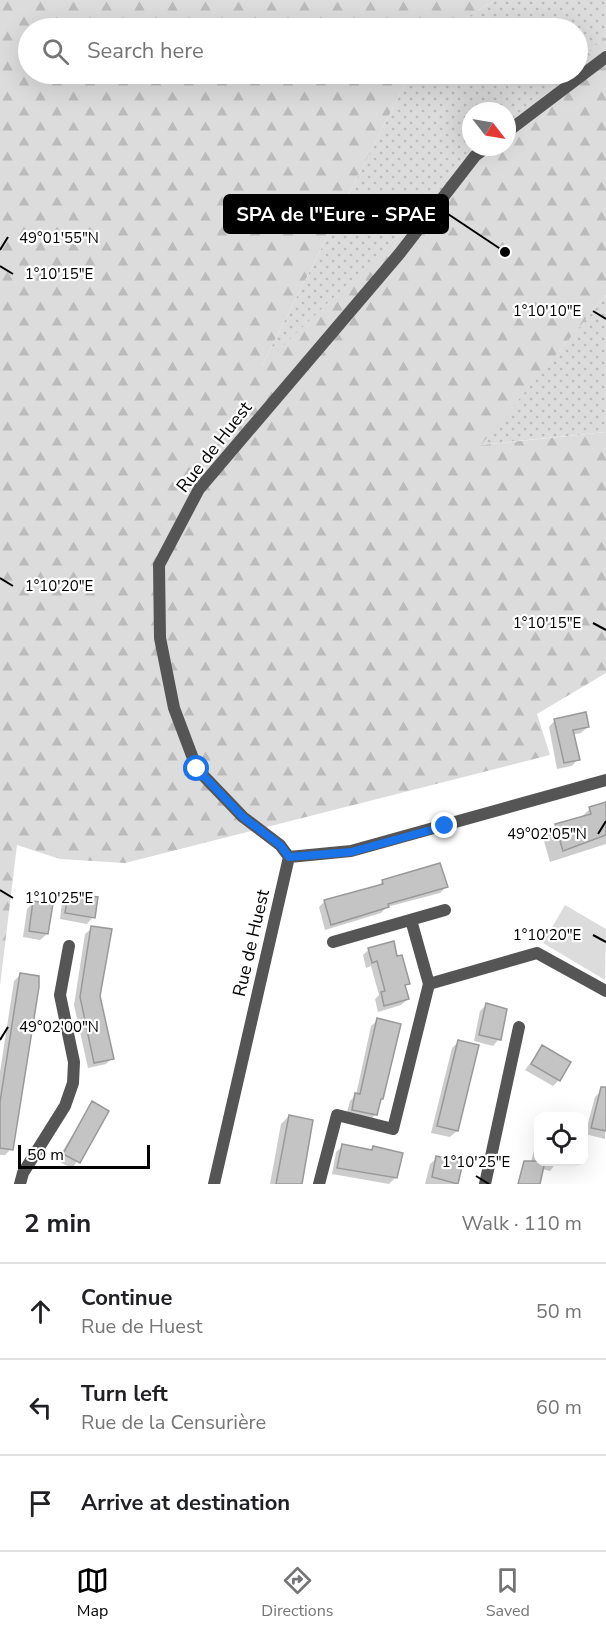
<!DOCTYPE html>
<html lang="en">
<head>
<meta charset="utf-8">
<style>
	:root { --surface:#fff; --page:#f2f2f2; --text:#202124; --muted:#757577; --line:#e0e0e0; --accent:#000 }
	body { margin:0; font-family:"Nunito Sans",sans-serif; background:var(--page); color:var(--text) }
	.controls { position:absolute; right:18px; bottom:18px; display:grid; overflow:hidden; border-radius:12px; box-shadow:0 6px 24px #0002 }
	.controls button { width:54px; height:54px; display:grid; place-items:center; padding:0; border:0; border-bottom:2px solid var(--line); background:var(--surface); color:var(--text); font:30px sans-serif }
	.compass { position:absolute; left:462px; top:102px; width:54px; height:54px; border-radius:50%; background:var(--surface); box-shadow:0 6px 24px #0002; rotate:121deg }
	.scale { position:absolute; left:18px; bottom:15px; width:132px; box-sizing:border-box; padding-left:6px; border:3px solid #000; border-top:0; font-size:16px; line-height:21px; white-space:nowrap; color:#000; -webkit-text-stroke:4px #fff; paint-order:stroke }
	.stop { position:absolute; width:18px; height:18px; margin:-14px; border:4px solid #1a73e8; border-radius:50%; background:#fff }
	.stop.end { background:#1a73e8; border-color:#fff; box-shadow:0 2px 6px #0008 }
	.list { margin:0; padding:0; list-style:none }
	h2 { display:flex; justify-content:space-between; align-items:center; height:78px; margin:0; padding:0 24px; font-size:26px }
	h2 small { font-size:20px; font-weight:400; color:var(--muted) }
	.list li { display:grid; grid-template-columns:39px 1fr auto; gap:18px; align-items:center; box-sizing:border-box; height:96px; padding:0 24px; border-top:2px solid var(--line) }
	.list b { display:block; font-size:22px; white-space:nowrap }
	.list p { margin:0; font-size:20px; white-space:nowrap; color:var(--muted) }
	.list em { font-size:20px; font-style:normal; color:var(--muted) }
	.icon { flex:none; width:33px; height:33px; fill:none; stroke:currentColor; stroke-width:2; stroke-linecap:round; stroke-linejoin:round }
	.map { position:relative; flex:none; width:606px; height:1184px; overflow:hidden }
	.search { position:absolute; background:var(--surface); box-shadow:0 6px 24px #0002; left:18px; right:18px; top:18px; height:66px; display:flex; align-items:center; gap:15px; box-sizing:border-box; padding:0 21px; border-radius:33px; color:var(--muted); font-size:22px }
	.sheet { height:366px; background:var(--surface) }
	nav { display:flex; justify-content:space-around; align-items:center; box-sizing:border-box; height:84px; border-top:2px solid var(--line); background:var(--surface); font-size:16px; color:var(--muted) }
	nav a { display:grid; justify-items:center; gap:3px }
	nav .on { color:var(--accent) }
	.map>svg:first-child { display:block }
	.grass { fill:url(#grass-dots) }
	.forest { fill:url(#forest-firs) }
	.pitch { fill:#dcdcdc }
	.shadow { fill:#0003 }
	.building { fill:#c4c4c4; stroke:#999; stroke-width:1.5 }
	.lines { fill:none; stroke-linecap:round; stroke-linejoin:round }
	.street { stroke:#555; stroke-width:12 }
	.route { stroke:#1a73e8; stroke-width:8 }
	.ticks { fill:none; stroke:#000; stroke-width:2 }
	.labels { text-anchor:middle; stroke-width:4.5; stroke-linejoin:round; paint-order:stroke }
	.street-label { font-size:18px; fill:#000; stroke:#fff }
	.ticks-label { font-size:15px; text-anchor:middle; fill:#000; stroke:#fff; stroke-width:4.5; stroke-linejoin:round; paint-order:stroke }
	.leader { fill:none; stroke:#000; stroke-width:2 }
	.callout-dot { fill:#000; stroke:#fff; stroke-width:2 }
	.callout { fill:#000; stroke:#000; stroke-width:2 }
	.callout-label { font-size:20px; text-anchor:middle; font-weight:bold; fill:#fff }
</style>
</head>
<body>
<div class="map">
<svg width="606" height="1184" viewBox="0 0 606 1184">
	<defs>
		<pattern id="grass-dots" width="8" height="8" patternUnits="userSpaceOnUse" patternTransform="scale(1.5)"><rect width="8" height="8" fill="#dcdcdc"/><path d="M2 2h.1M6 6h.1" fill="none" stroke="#bbb" stroke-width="1.8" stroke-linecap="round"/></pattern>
		<pattern id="forest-firs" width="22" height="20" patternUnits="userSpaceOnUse" patternTransform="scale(1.5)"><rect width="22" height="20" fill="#dcdcdc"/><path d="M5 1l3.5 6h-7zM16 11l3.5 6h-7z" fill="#bbb"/></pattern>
	</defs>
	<rect width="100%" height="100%" fill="#fff"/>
	<!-- grass -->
	<path class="grass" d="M495,0H606V36L578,63V28H449Z
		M410,74H567L507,131V111H471V147H490L260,369Z
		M606,295V432L480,445Z"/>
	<!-- forest -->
	<path class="forest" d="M0,0H495L449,28H28V74H410L261,367L490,147H507V131L567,74H578V63L606,36V295L481,445L606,432V673L537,714L550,755L125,863L60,859L17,845L0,986Z"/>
	<!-- pitch -->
	<path class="pitch" d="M565,905L606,929L605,980L543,943Z"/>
	<!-- shadow -->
	<path class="shadow" d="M555,720L588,727L581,733L572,735L578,759L572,766L557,769L549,727Z
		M606,803V844L550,862L543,838L556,826L580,818L590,809Z
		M382,882L446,887L440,893L387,907L381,913L325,930L319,907L325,901L377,887Z
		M69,895L93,917L87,924L60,919L62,902Z
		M34,902L47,934L40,940L23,937L27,909Z
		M92,928L99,997L112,1058L106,1064L88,1068L74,1005L85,934Z
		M369,949L408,983L404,987L408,999L401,1005L378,1012L375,999L379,995L371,966L366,968L363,955Z
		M20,975L11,1149L5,1155H0V1072L14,981Z
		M486,1005L499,1039L493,1046L474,1041L480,1011Z
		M378,1020L375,1115L369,1121L346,1116L350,1101L356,1095L371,1026Z
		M458,1042L457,1131L450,1137L431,1133L452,1048Z
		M542,1047L559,1080L553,1086L525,1070Z
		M601,1091L606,1092L605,1139L585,1134L595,1097Z
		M92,1103L107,1112L72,1169L57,1160Z
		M289,1116L301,1184H270L281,1124Z
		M538,1135V1162H557L550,1171L530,1166Z
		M343,1146L369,1151L373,1148L396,1177L389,1184L332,1174L336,1152Z
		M437,1158L457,1183L456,1184H425L430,1164Z"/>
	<!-- building -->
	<path class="building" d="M586,712L589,727L573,730L580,760L564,763L554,719Z
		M606,802V835L563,851L555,824L591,814L589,807Z
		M440,863L448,887L388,904L389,907L331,925L324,900L383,884L382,880Z
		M68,894L98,897L95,918L65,913Z
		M33,901L53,904L48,934L29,931Z
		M91,926L112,929L100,996L114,1059L94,1063L80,997Z
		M394,941L397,956L402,955L410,984L405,985L409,999L384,1006L381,992L385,991L377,961L372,963L368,948Z
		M20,973L39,976V987L13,1150L0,1148V1102Z
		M486,1003L507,1009L501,1040L479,1035Z
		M377,1018L401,1024L383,1099H381L377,1115L352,1110L355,1093L360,1094Z
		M458,1040L479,1045L458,1131L437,1126Z
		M542,1045L571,1062L560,1081L531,1064Z
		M601,1087H606V1131L591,1128Z
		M92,1101L109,1111L80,1163L63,1154Z
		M289,1115L313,1120L302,1184H276Z
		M342,1144L372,1150L373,1146L403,1153L397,1178L337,1168Z
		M436,1156L463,1162L458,1184L432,1177Z
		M524,1161H545L540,1184H518Z"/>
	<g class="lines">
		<!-- street -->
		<path class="street" d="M507,132L606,57
			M289,857L351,851L606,780
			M411,920L429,984
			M333,942L445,910
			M429,984L537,953L606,991
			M20,1184L23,1173L65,1106L73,1083L74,1062L60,995L69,946
			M214,1184L289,857L280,845L243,817L197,769L174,708L160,638L159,565L199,489L400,253L475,156L487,147
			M319,1184L337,1115L393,1129L429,984
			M485,1184L519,1027"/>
	</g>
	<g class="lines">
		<!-- route -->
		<path class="route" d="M197,769L243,817L280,845L289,857L351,852L445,826"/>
	</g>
	<!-- ticks -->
	<path class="ticks" d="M0,250L8,237M0,266L13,274M593,311L606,319M0,578L13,586M593,623L606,630M598,834L606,821M0,890L13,898M593,935L606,942M0,1040L8,1027M476,1176L489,1184"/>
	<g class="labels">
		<!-- street labels -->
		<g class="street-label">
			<text transform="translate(214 447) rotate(-52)" y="6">Rue de Huest</text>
			<text transform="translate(251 943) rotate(-77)" y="6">Rue de Huest</text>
		</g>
	</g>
	<g class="ticks-label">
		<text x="59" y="243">49°01'55"N</text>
		<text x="59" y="279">1°10'15"E</text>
		<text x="547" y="316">1°10'10"E</text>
		<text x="59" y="591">1°10'20"E</text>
		<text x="547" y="628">1°10'15"E</text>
		<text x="547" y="839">49°02'05"N</text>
		<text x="59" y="903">1°10'25"E</text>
		<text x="547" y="940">1°10'20"E</text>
		<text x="59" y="1032">49°02'00"N</text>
		<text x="476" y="1167">1°10'25"E</text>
	</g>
	<!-- callouts -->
	<path class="leader" d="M505 252L448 214"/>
	<circle class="callout-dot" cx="505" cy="252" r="6"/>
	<rect class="callout" x="224" y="195" width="224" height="38" rx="6"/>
	<g class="callout-label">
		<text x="336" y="221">SPA de l"Eure - SPAE</text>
	</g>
</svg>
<div class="controls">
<button><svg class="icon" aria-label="locate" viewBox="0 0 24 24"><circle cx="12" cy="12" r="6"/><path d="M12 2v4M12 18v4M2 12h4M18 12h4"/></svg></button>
</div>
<svg class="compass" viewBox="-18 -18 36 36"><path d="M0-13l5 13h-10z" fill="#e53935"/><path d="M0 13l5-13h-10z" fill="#757577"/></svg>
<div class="scale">50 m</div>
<div class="stop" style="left:197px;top:769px"></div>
<div class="stop end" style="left:445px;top:826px"></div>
<div class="search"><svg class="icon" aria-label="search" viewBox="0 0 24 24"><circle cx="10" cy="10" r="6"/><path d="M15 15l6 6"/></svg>Search here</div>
</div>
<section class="sheet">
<h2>2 min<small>Walk · 110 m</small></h2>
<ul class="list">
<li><svg class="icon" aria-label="ahead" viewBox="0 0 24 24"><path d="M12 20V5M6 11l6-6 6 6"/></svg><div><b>Continue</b><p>Rue de Huest</p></div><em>50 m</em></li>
<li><svg class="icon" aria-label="left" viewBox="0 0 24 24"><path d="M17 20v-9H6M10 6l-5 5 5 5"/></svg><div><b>Turn left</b><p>Rue de la Censurière</p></div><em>60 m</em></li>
<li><svg class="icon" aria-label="arrive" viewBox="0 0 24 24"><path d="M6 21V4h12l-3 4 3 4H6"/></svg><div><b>Arrive at destination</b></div></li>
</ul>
</section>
<nav>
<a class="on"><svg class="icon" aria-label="map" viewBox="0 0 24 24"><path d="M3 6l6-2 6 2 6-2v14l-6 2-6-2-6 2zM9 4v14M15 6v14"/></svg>Map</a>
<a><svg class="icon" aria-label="directions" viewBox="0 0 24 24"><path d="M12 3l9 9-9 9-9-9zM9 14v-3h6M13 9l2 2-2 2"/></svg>Directions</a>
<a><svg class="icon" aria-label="saved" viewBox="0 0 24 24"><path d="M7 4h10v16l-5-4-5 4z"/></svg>Saved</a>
</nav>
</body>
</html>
